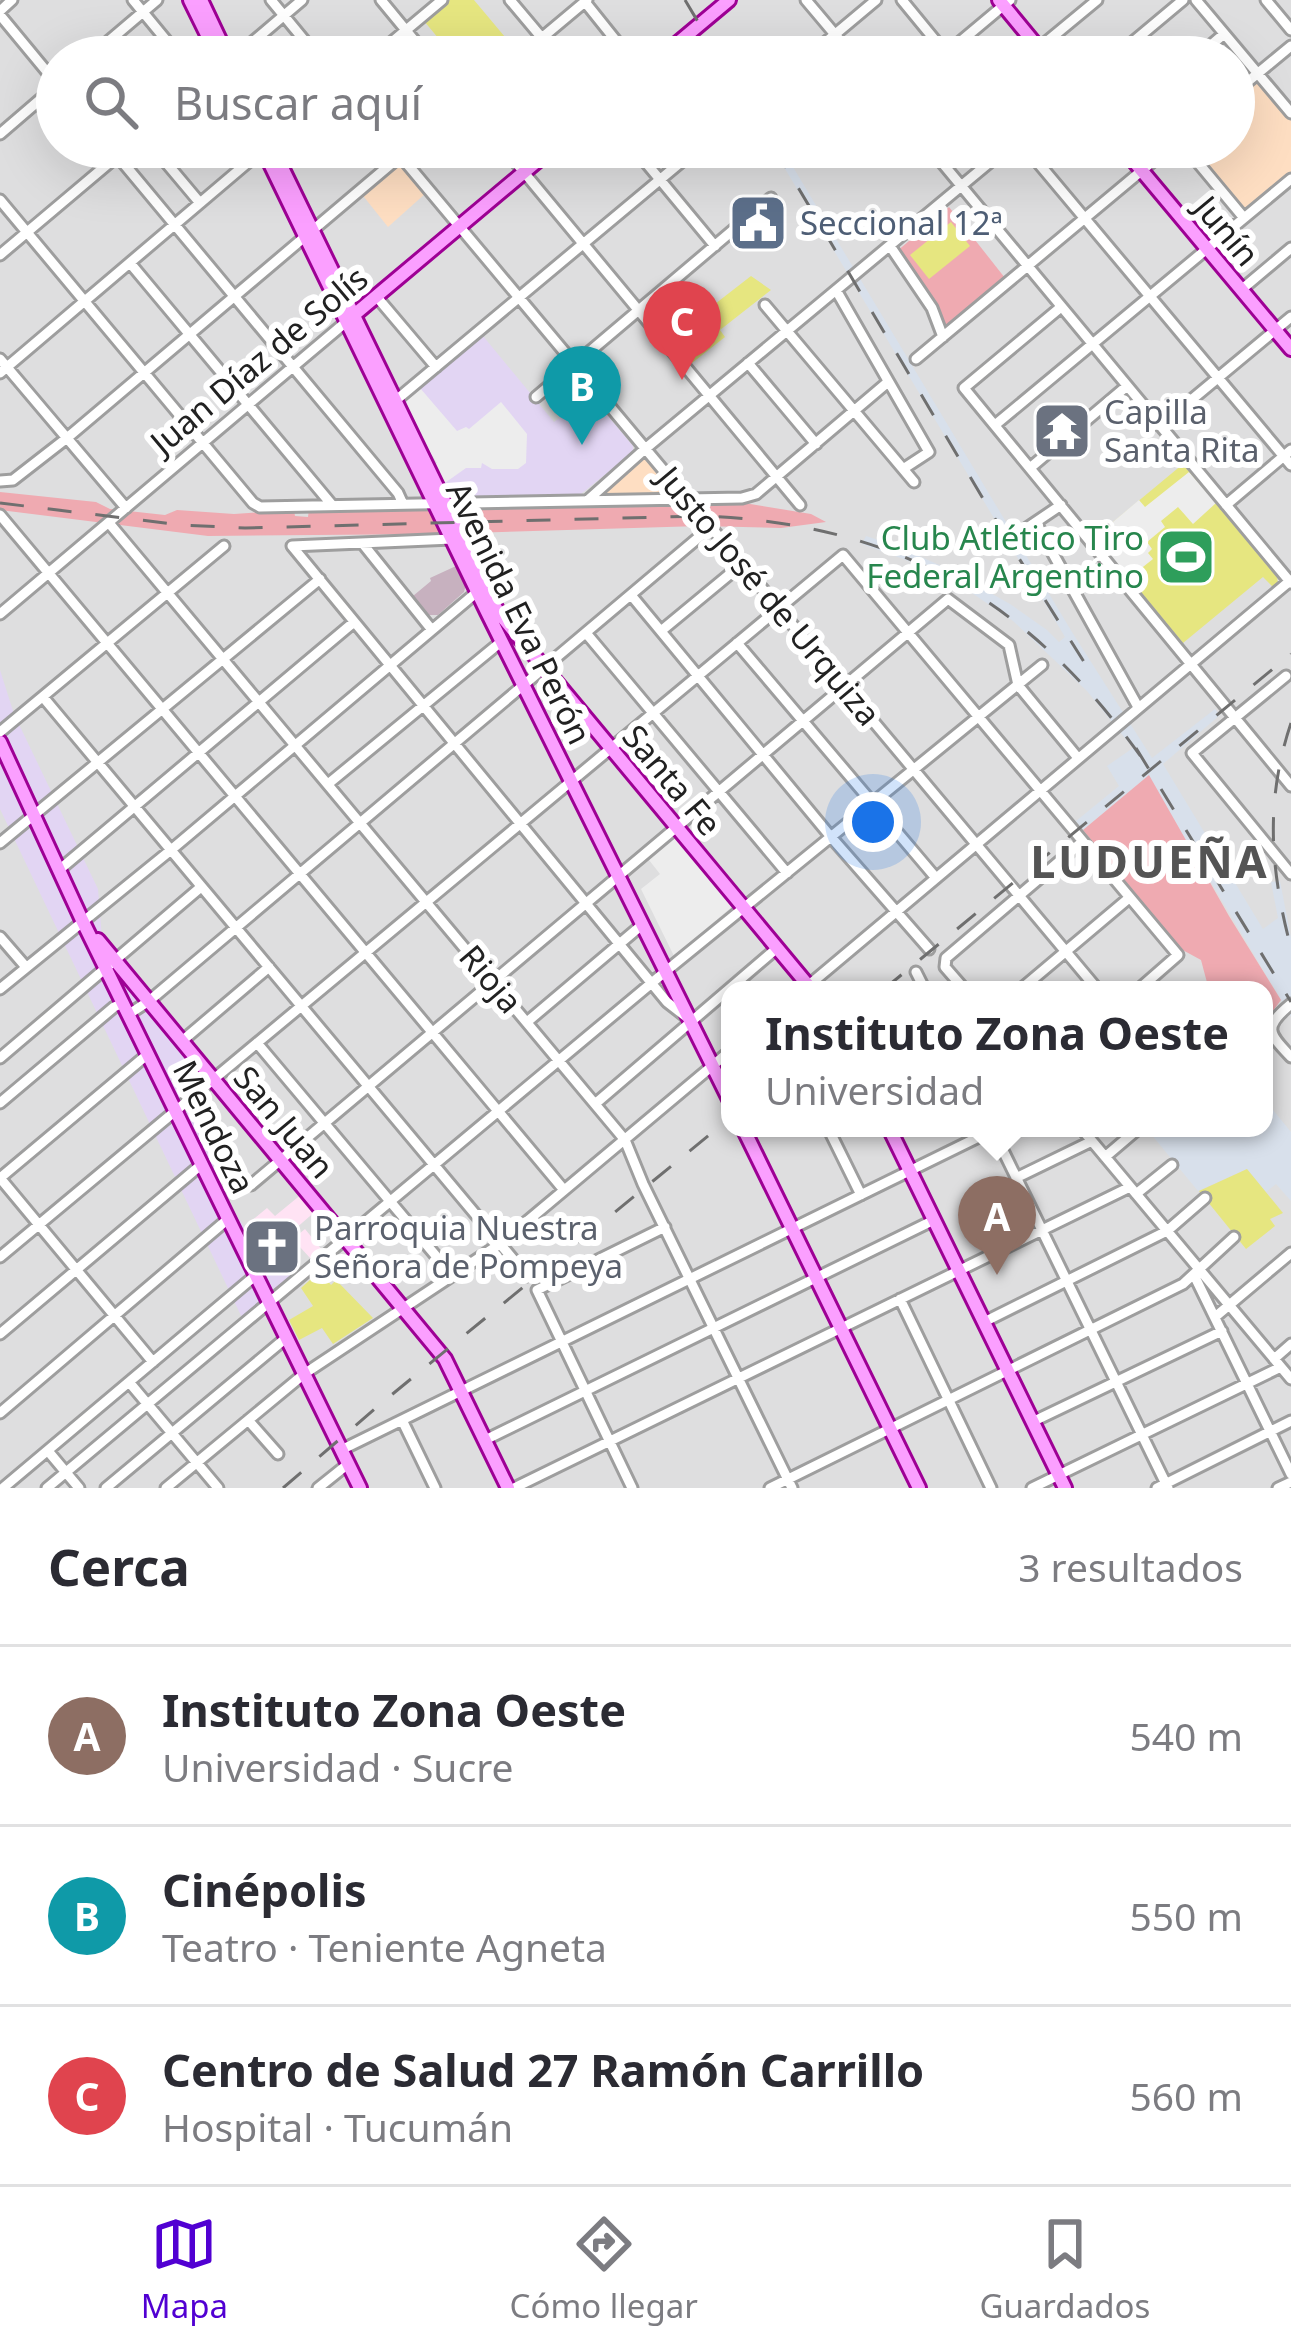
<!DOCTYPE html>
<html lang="es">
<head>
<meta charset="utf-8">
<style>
	:root { --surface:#fff; --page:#f2f2f3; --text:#2b2b33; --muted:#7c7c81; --line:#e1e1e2; --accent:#5100d2 }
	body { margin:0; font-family:"Noto Sans",sans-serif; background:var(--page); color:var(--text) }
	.you { position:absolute; left:873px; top:822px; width:42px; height:42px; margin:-30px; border:9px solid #fff; border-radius:50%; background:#1a73e8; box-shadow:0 0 0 18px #1a73e833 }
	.badge { display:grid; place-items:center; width:78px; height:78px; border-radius:50%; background:var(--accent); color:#fff; font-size:39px; font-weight:700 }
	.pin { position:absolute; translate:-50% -99px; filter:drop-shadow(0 3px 6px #0008) }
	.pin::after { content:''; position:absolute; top:63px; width:42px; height:36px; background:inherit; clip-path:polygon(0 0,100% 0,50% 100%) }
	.popup { position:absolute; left:721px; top:981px; width:552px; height:156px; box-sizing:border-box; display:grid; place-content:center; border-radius:24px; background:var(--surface); filter:drop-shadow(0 3px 9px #0005); font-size:39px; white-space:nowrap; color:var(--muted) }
	.popup b { font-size:45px; color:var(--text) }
	.popup::after { content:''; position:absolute; left:50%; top:100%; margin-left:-24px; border:24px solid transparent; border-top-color:var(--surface) }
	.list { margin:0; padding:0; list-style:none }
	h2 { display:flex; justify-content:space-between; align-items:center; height:156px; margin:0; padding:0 48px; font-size:51px }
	h2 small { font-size:39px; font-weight:400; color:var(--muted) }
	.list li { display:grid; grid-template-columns:78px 1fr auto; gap:36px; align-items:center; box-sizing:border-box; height:180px; padding:0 48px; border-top:3px solid var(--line) }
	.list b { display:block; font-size:45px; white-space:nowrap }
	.list p { margin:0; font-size:39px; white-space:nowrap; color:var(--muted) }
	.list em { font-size:39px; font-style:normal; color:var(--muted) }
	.icon { flex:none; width:66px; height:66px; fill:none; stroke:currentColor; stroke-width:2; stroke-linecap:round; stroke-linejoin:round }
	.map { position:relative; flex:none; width:1291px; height:1488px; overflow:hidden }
	.search { position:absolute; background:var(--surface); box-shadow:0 12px 48px #0002; left:36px; right:36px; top:36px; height:132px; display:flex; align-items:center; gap:30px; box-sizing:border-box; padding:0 42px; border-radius:66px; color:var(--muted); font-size:45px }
	.sheet { height:696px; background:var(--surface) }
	nav { display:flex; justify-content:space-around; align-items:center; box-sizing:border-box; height:168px; border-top:3px solid var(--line); background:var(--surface); font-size:33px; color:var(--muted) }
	nav a { display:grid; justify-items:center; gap:6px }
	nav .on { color:var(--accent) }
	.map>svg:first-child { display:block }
	.residential { fill:#dededf; fill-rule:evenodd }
	.commercial { fill:#e2d5f3 }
	.industrial { fill:#d8e0eb }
	.education { fill:#ffe3f4 }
	.construction { fill:#c7b1bf }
	.grass { fill:#efaab1 }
	.park { fill:#fedec2 }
	.pitch { fill:#e6e680 }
	.parking { fill:#ededed }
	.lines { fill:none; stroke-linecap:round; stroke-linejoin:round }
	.minor-casing { stroke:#9e9e9e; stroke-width:15 }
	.major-casing { stroke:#9e0095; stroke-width:18 }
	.minor { stroke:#fff; stroke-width:9 }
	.major { stroke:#fb9fff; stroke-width:12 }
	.rail { stroke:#6f6f6f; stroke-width:3; stroke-dasharray:24 24; stroke-linecap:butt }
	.labels { text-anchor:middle; stroke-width:12; stroke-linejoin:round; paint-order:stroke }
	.service-label { font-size:33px; fill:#4e5e75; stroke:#fff; text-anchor:start }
	.street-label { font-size:33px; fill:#212121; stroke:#fff }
	.worship-label { font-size:33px; fill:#5b616d; stroke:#fff; text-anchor:start }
	.leisure-label { font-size:33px; fill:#27864d; stroke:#fff; text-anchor:end }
	.district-label { font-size:45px; font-weight:bold; letter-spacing:3px; fill:#545454; stroke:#fff }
</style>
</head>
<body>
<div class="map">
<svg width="1291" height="1488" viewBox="0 0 1291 1488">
	<rect width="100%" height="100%" fill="#f2e7f1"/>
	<!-- residential -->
	<path class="residential" d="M0,0H1291V1488H0ZM57,57H1234V147H57ZM730,990H1264V1128H730Z"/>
	<!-- commercial -->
	<path class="commercial" d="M483,336L554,422L561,417L564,418L591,396L633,446V452L581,494L449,498L433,466L437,463L432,455L429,456L405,404L407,399Z
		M0,670L14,714L98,889L103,951L199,1070L187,1083L225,1165L211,1173L218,1188L217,1210L240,1220L267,1268L285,1259L297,1280L245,1324L0,809Z"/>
	<!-- industrial -->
	<path class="industrial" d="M772,147H781L1072,632L1152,758L1215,709L1220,715L1163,764L1263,929L1278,918L1271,882L1280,881L1291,938V1017L1148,776L1083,830L1076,821L1119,786L1107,766L1133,748L1087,691L1013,621L966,589L914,563L862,544L866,536L894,545L946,568L1010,604L1047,630L1059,642L1065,637Z
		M1264,1099L1291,1132V1201L1276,1184L1266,1192L1247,1169L1198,1191L1146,1128H1264Z"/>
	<!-- education -->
	<path class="education" d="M303,1193L317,1210L295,1229L299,1234L305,1229L322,1250L311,1259L288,1234L253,1249L244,1227L267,1208L275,1216Z"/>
	<!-- construction -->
	<path class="construction" d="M456,566L466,584L464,592L438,615H427L413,596L431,581L430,578Z"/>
	<!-- grass -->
	<path class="grass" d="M949,207L1005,278L943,332L896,252Z
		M0,492L96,502L110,509L165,515L177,510L234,514L294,510L295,516L308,517L309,509L744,503L811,514L826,522L781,528L700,526L437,534L208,536L0,510Z
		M1149,775L1229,916L1281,1000L1266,1020L1265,1032L1264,990H1209L1201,960L1179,948L1083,830Z"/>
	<!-- park -->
	<path class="park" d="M1258,80L1291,119V173L1243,213L1189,147H1234V101Z
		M399,162L426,193L388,227L360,192Z
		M643,457L673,491L671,494L599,497V491Z"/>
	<!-- pitch -->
	<path class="pitch" d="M450,0H474L505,37L481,57H454L424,21Z
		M951,222L970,246L929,279L910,255Z
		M751,276L771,290L720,330L725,337L692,363L677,343L707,320L702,314Z
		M1183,464L1277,577L1278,583L1273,587L1263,577L1183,643L1095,537Z
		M1247,1169L1283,1213L1270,1219L1275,1226L1246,1249L1199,1191Z
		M320,1271L331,1285L336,1280L373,1318L333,1344L322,1328L299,1340L289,1320L313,1306L301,1288Z"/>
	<!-- parking -->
	<path class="parking" d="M420,388L457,431L466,427L469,429L501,402L527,434L526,463L518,469H492L482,463L481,468H466L442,485L433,466L437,463L432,455L429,456L406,407L407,399Z
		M1189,472L1216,503L1193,524L1178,507L1161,521L1165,527L1147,542L1152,549L1148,553L1153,559L1129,578L1095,537L1139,500L1145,507Z
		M677,837L734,905L674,956L641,889L660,874L649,860Z"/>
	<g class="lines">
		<defs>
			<path id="minor" d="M133,0L180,57
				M271,0L318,57
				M381,0L428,57
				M510,0L558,57
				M806,0L854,57
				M902,0L948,56
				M1196,0L1291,113
				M1266,0L1291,30
				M585,2L629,57
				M0,11L12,0
				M0,15L57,84
				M1039,48L1097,0
				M90,57L157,0
				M235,57L302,0
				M374,57L442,0
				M519,57L587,0
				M808,57L876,0
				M942,57L1010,0
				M1115,57L1183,0
				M1197,57L1224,34
				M1234,93L1291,46
				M0,134L57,85
				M110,147L398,493L403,504
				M153,147L200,203
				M393,147L1098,990
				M503,147L800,505
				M633,147L715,246
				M929,147L1291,583
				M1025,147L1291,465
				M1185,147L1244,218
				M830,149L832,147
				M0,200L253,503L260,507L742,498L756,494L888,382
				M890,246L932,308L943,337
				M0,255L128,147
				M130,263L332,505
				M836,290L929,452L903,469
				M1241,290L1291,248
				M376,296L436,367
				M765,305L914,482
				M1061,307L964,388L1291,786
				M0,359L126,508
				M916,359L1170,147
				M748,363L816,444
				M0,373L266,147
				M536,397L771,198
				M395,401L699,147
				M995,425L1291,179
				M1160,426L1291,317
				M1030,468L1127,386
				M0,481L13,480L67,438L411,147
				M589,499L645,449L1008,147
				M1226,505L1291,450
				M0,515L564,1190
				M109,523L625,1140L643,1184L792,1488
				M1036,523L1138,707
				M1018,534L1061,505
				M363,544L432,630
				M292,546L667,1002L685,1016
				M292,546L452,539
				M631,595L831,837L929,949
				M0,614L346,322
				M661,631L742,564
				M586,633L787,873
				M737,643L936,878
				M1286,676L1192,753L1291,874
				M43,697L527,1276
				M0,732L224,546
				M328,784L502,641
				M0,843L320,579
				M59,870L354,622
				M0,937L26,967
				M916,972L925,990
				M0,989L171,850L477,592
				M803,990L1291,580
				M965,990L945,967L946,958L1082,842
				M1020,990L1129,898
				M1291,1004C1263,1027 1268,1033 1291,1057
				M129,1014L149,1001L711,527
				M527,1022L643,924
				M182,1041L269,967
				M257,1043L452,1275
				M0,1058L201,887
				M0,1103L114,1007L123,1003
				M595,1104L777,948
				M828,1128L861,1195
				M992,1128L1168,1488
				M1081,1128L1291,1379
				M1105,1157L1139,1128
				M0,1178L153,1362
				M0,1178L148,1054
				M1016,1178L1092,1141
				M251,1185L948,599L1009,645L1018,685L1078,758
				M1136,1194L1172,1165
				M0,1257L843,555L1178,955L1138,990
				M1194,1275L1291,1474
				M900,1299L991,1488
				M1215,1317L1291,1253
				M984,1322L1167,1231L1205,1198
				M0,1334L202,1164
				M1274,1359L1291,1344
				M129,1382L218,1488
				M0,1413L228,1219
				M248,1420L278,1454
				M402,1420L435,1488
				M1032,1422L1222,1331
				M485,1440L934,1220
				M341,1450L997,1128
				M48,1451L79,1488
				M3,1488L256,1275
				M47,1488L666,971L1042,665
				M106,1488L286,1338
				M166,1488L304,1374L500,1244L730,1051
				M318,1488L348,1464
				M514,1488L1130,1187
				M632,1488L537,1290L665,1227
				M770,1488L1183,1284L1234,1237
				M1032,1488L1281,1367
				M1157,1488L1291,1421
				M1278,1488L1291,1482"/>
			<path id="major" d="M190,0L218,57
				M201,0L228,57
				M999,0L1046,57
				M661,57L729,0
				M262,147L487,612L730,1101
				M272,147L498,612L812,990
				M1122,147L1291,349
				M348,320L554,147
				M0,742L82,920L360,1488
				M98,940L445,1359L508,1488
				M743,1128L919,1488
				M889,1128L1065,1488"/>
		</defs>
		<!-- minor casing -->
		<use href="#minor" class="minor-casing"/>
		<!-- major casing -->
		<use href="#major" class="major-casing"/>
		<!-- minor -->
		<use href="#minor" class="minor"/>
		<!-- major -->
		<use href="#major" class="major"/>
		<!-- rail -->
		<path class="rail" d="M685,0L719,57
			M774,147L1010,544L1096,681
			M0,503L182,525L245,528L701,516C898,523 1031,601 1144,761
			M1291,723C1265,801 1270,869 1291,948
			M1136,748L1291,1002
			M883,990L1291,654
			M283,1488L384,1401L730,1118"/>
	</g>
	<!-- icons -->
	<defs>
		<symbol id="civic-square" viewBox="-11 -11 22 22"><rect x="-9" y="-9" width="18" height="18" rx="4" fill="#5c6f8a" stroke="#fff"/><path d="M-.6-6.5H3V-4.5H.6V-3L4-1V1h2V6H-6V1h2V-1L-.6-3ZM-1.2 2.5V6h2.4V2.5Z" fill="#fff"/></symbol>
		<symbol id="temple-square" viewBox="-11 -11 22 22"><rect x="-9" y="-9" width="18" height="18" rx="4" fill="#6b7280" stroke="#fff"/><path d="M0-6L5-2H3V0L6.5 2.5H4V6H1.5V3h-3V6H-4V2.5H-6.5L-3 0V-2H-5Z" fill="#fff"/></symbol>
		<symbol id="stadium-square" viewBox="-11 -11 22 22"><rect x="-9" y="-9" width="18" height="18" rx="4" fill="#2e9e5b" stroke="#fff"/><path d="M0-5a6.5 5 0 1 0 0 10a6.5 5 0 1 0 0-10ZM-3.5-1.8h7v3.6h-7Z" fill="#fff"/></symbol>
		<symbol id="church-square" viewBox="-11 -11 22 22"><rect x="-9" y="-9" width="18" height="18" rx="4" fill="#6b7280" stroke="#fff"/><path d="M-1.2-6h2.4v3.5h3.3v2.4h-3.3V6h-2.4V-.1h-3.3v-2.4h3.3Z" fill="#fff"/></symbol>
	</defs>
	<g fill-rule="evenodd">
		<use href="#civic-square" x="725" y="190" width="66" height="66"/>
		<use href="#temple-square" x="1029" y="398" width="66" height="66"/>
		<use href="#stadium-square" x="1153" y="524" width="66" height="66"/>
		<use href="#church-square" x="239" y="1214" width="66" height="66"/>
	</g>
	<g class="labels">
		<!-- service labels -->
		<g class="service-label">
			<text x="800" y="235">Seccional 12ª</text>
		</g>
		<!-- street labels -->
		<g class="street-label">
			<text transform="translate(1227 231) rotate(50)" y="12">Junín</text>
			<text transform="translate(259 360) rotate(-40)" y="12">Juan Díaz de Solís</text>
			<text transform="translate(769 596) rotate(50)" y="12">Justo José de Urquiza</text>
			<text transform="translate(519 613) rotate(64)" y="12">Avenida Eva Perón</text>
			<text transform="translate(672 780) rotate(50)" y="12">Santa Fe</text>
			<text transform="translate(491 979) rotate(50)" y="12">Rioja</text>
			<text transform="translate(284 1122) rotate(50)" y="12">San Juan</text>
			<text transform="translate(214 1127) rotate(64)" y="12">Mendoza</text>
		</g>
		<!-- worship labels -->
		<g class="worship-label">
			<text x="1104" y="424">Capilla<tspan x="1104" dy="38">Santa Rita</tspan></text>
			<text x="314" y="1240">Parroquia Nuestra<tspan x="314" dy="38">Señora de Pompeya</tspan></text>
		</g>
		<!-- leisure labels -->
		<g class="leisure-label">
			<text x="1144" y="550">Club Atlético Tiro<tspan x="1144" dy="38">Federal Argentino</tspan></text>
		</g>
		<!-- district labels -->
		<g class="district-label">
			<text x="1150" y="878">LUDUEÑA</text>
		</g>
	</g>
</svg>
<div class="you"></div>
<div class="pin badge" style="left:997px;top:1275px;background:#8d6e63">A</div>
<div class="popup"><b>Instituto Zona Oeste</b>Universidad</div>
<div class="pin badge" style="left:582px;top:445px;background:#0f9aa8">B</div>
<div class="pin badge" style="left:682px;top:380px;background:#e0444e">C</div>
<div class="search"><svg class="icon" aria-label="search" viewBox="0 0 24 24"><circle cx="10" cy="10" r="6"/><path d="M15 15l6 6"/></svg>Buscar aquí</div>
</div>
<section class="sheet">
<h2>Cerca<small>3 resultados</small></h2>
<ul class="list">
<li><span class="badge" style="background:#8d6e63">A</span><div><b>Instituto Zona Oeste</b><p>Universidad · Sucre</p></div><em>540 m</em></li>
<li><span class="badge" style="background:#0f9aa8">B</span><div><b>Cinépolis</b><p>Teatro · Teniente Agneta</p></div><em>550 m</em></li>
<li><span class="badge" style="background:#e0444e">C</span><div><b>Centro de Salud 27 Ramón Carrillo</b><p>Hospital · Tucumán</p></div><em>560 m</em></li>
</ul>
</section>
<nav>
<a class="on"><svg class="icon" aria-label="map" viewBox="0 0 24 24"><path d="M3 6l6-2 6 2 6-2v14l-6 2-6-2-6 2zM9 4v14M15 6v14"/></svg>Mapa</a>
<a><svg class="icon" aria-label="directions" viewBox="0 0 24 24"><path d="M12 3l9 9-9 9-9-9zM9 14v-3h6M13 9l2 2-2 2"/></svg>Cómo llegar</a>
<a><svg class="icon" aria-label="saved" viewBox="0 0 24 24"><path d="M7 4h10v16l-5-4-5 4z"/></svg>Guardados</a>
</nav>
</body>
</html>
